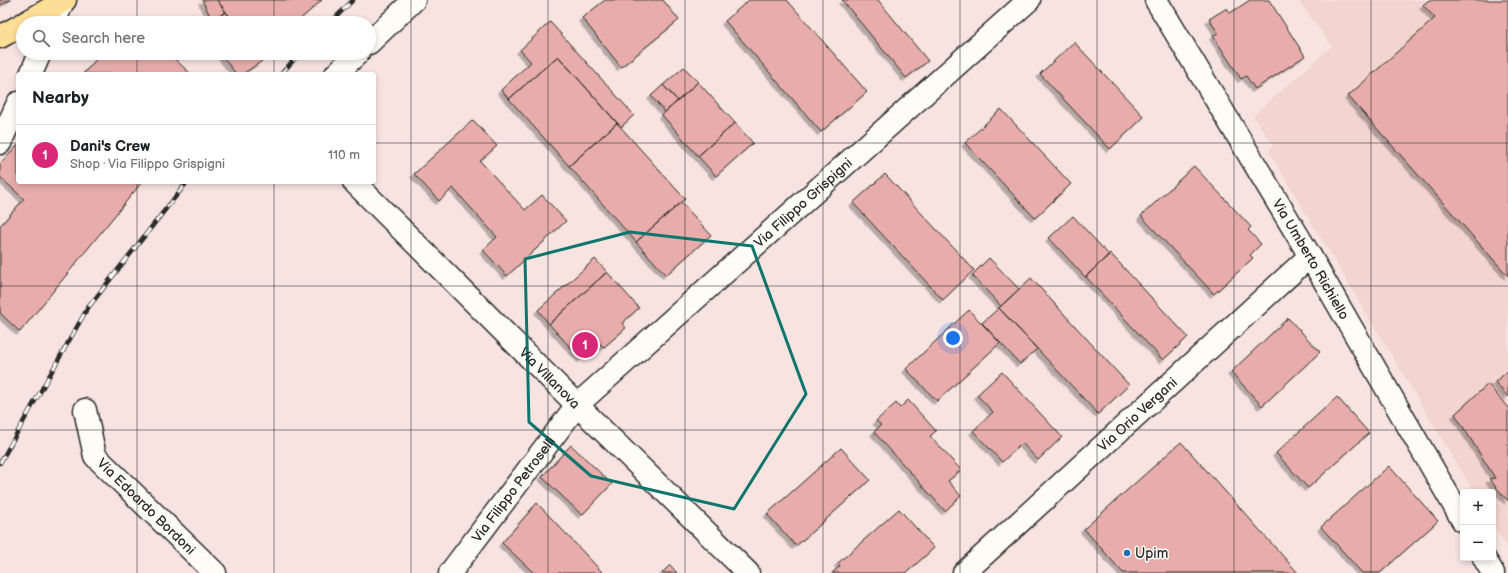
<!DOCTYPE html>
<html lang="en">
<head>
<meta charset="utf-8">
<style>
	:root { --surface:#fff; --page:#f6f6f6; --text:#202124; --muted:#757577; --line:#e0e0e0; --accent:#db2777 }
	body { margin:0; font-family:"Balsamiq Sans",sans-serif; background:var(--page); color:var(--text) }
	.controls { position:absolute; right:12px; bottom:12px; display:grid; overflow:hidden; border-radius:4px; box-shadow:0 2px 6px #0003 }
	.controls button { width:36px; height:36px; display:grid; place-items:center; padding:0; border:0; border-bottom:1px solid var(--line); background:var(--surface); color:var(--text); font:20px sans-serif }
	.you { position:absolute; left:953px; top:338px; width:14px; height:14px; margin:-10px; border:3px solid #fff; border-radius:50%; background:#1a73e8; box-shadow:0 0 0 6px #1a73e833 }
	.badge { display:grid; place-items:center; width:26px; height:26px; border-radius:50%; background:var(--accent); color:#fff; font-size:13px; font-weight:700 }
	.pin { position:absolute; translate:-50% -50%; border:2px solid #fff; box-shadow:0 1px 4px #0006 }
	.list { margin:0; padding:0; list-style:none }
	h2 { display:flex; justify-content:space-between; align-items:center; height:52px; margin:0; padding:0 16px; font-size:17px }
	h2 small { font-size:13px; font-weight:400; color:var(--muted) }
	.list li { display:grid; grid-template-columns:26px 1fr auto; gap:12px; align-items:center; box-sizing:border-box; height:60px; padding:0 16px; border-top:1px solid var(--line) }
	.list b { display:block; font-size:15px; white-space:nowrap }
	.list p { margin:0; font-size:13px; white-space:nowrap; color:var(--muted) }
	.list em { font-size:13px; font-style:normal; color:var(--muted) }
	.icon { flex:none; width:22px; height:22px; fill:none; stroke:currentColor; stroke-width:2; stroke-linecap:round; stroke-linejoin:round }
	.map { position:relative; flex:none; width:1508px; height:573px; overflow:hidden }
	.search { position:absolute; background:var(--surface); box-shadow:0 2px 6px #0003; left:16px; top:16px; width:360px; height:44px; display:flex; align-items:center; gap:10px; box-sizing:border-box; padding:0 14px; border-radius:22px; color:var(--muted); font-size:15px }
	.panel { position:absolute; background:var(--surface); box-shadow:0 2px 6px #0003; left:16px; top:72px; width:360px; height:112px; border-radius:4px }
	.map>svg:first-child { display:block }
	.built { fill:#f2d4d0 }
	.building { fill:#e8adab; stroke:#2b2b2b; filter:url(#shadow) }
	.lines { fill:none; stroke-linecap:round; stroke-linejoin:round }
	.minor-casing { stroke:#2b2b2b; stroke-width:25 }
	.major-casing { stroke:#2b2b2b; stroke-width:25 }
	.minor { stroke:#fdfcf7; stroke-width:22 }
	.major { stroke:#fdde96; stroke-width:22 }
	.rail-casing { stroke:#2b2b2b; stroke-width:4.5 }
	.rail { stroke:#fdfcf7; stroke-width:3; stroke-dasharray:9; stroke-linecap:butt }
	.marked { fill:none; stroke:#0f766e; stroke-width:3; stroke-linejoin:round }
	.grid { fill:none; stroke:#2b2b2b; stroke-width:1; stroke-opacity:0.55 }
	.poi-dot { fill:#1f6fb2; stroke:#fdfcf7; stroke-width:1.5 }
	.labels { text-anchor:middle; stroke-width:3; stroke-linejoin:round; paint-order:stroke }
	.street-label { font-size:14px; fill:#2b2b2b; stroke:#fdfcf7 }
	.poi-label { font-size:14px; fill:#2b2b2b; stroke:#fdfcf7; text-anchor:start }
</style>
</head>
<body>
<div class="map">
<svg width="1508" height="573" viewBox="0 0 1508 573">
	<defs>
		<filter id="shadow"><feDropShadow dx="-3.5" dy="3.5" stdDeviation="0" flood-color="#0004"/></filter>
	</defs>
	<rect width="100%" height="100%" fill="#f7e4e0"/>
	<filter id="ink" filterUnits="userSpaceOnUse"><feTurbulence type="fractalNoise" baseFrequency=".025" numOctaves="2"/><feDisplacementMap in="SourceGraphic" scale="8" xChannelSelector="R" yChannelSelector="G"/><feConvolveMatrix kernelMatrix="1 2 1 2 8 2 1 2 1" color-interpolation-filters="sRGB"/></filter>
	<g filter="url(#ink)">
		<!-- built -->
		<path class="built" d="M1298,0H1508V549L1493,524V492H1474L1269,152L1273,144L1253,116L1332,46Z"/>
		<!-- building -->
		<path class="building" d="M0,0H11L0,5Z
			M202,0H217L226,12L212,20Z
			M217,0H322L296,23H234Z
			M605,0H663L679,20L621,67L582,18Z
			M749,0H787L867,92L821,132L725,21Z
			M842,0H878L928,61L906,78Z
			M1250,0H1269L1305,56L1255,89L1246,76L1241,79L1213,36L1218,33L1209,19L1227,8L1230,13Z
			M1429,0H1508V276L1348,96L1435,18L1423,5Z
			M226,12L232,19L226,23H214L212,20Z
			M550,22L634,115L621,127L558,56L509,99L501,90L531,62L520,50Z
			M1074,42L1144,117L1110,149L1040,74Z
			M102,53H168L191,74H83Z
			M220,53H256L262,61L243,74H236Z
			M558,56L617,123L569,166L509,99Z
			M684,67L698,82L678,101L663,85Z
			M698,82L735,123L698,156L662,115Z
			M663,85L678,101L665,112L651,96Z
			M1001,109L1071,184L1035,218L965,143Z
			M473,120L497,146L480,161L525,210L542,195L566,221L507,276L483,250L497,237L453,188L439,201L414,174Z
			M617,123L685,199L636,242L569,166Z
			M735,123L753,143L716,176L698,156Z
			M18,145V182H142L20,332L0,313V226L24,199L0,177V164Z
			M1194,166L1251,227L1248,230L1261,244L1250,255L1253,258L1214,294L1141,216Z
			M885,174L974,270L943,300L853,203Z
			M681,202L711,235L666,275L636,242Z
			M1073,216L1109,255L1085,277L1049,238Z
			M1110,253L1188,337L1163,360L1086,277Z
			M989,258L1019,289L1001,306L972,275Z
			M595,259L607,272L549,324L538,310Z
			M607,272L639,308L622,323L626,328L604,347L599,343L581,359L549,324Z
			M1031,278L1129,385L1098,414L999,308Z
			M999,308L1037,349L1020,364L982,323Z
			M969,310L1000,343L937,401L906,369Z
			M1288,318L1320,352L1262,406L1231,372Z
			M1508,371V397L1495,382Z
			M1002,372L1062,437L1038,460L1022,443L1002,462L973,431L993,412L977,395Z
			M1488,384L1508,408V501L1489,479L1495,478L1455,414Z
			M1337,397L1369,433L1308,488L1276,453Z
			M908,400L936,431L930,436L961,470L948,481L961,496L945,511L874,432L881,425L876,421L896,403L900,408Z
			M1181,442L1298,573H1123L1084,529Z
			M571,445L612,484L582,515L542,477Z
			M841,448L870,480L796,546L767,514Z
			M1389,466L1438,521L1380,573H1362L1321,527Z
			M537,503L603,573H534L502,543Z
			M899,509L934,548L906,573H832L840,566L838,563Z
			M670,565L677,573H662Z"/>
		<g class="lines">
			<defs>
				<g id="minor">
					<path id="s1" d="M1156,0L1310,256L1463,521"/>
					<path d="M54,23L63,1"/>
					<path d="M369,43L414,0"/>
					<path d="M31,74L40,53"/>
					<path d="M336,74L358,53"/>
					<path d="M0,143L18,103"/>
					<path id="s2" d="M354,182L577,405L748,573"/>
					<path id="s3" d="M85,410L95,456L215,573"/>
					<path d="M1484,558L1493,573"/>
					<path id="s4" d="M450,573L577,405L1029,0"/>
					<path id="s5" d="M964,573L1310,256"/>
				</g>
				<path id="major" d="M25,23L65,0
					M0,37L23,24"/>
			</defs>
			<!-- minor casing -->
			<use href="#minor" class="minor-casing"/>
			<!-- major casing -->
			<use href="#major" class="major-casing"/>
			<!-- minor -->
			<use href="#minor" class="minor"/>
			<!-- major -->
			<use href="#major" class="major"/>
			<defs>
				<path id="rail" d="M330,23L353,0
					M281,74L300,53
					M0,463L87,309L187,182"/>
			</defs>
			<!-- rail casing -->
			<use href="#rail" class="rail-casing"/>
			<!-- rail -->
			<use href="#rail" class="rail"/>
		</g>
	</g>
	<!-- marked area -->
	<path class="marked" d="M630,232L752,246L806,394L734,509L591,476L529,422L525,259Z"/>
	<!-- grid -->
	<path class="grid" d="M137,0V23M274,0V23M411,0V573M548,0V573M685,0V573M823,0V573M960,0V573M1097,0V573M1234,0V573M1371,0V573M137,53V74M274,53V74M0,143H18M374,143H1508M137,182V573M274,182V573M0,286H1508M0,430H1508"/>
	<!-- markers -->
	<circle class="poi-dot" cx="1127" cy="553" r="4"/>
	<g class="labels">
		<!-- street labels -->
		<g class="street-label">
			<text dy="5" stroke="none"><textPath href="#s4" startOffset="514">Via Filippo Grispigni</textPath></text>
			<text dy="5" stroke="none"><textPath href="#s1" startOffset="302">Via Umberto Richiello</textPath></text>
			<text dy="5" stroke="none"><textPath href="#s2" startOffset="277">Via Villanova</textPath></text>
			<text dy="5" stroke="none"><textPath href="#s5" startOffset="235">Via Orio Vergani</textPath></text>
			<text dy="5" stroke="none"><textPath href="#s4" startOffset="105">Via Filippo Petroselli</textPath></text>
			<text dy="5" stroke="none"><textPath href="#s3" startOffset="119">Via Edoardo Bordoni</textPath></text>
		</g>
		<!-- poi labels -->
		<g class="poi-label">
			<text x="1135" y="558">Upim</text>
		</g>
	</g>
</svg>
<div class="controls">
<button>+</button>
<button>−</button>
</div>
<div class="you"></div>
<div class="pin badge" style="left:585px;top:345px">1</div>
<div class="search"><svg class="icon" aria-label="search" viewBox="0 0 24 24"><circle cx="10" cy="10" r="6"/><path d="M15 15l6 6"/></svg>Search here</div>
<section class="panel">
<h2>Nearby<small></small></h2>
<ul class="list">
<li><span class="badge">1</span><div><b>Dani's Crew</b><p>Shop · Via Filippo Grispigni</p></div><em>110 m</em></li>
</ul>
</section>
</div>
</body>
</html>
